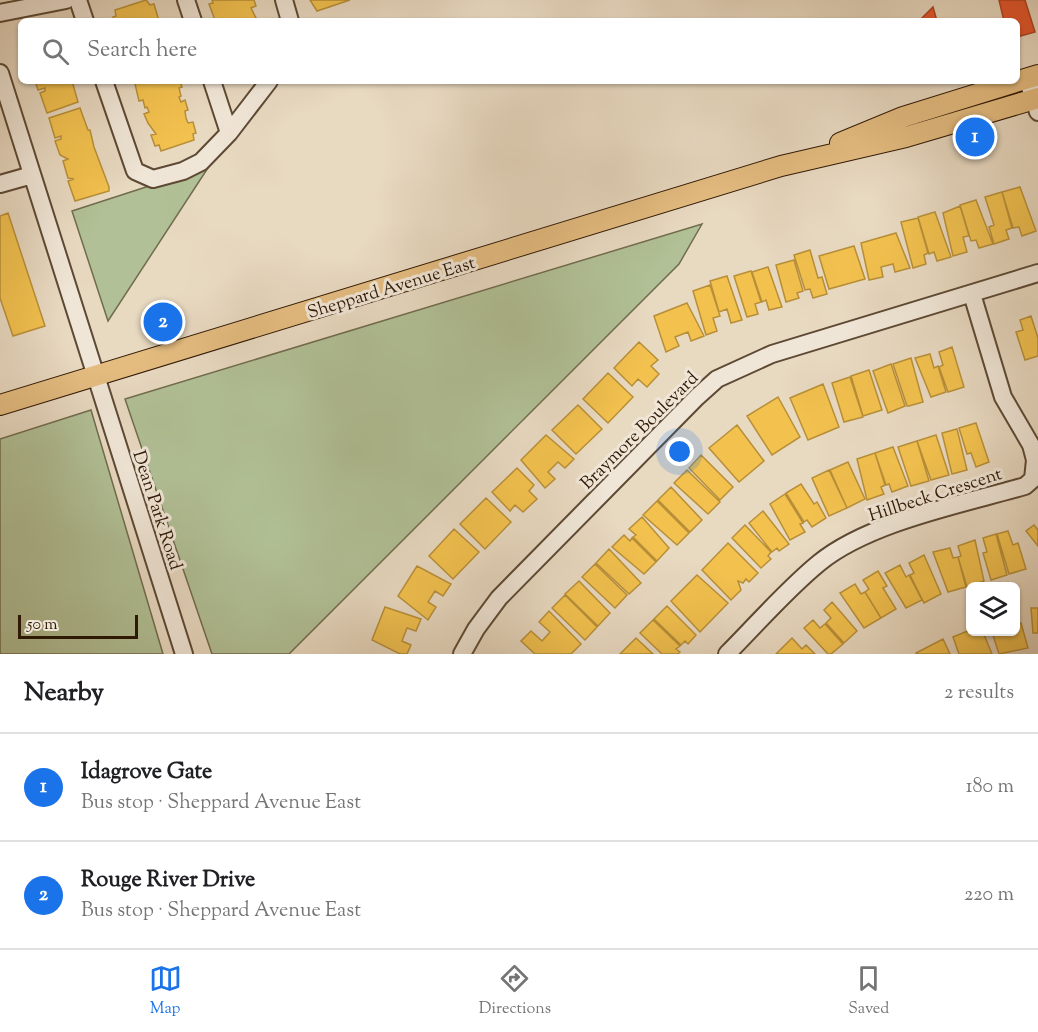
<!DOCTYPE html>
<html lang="en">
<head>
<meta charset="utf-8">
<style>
	:root { --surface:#fff; --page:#f6f6f6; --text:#202124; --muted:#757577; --line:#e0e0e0; --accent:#1a73e8 }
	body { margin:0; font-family:"Sorts Mill Goudy",serif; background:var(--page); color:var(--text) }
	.controls { position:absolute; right:18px; bottom:18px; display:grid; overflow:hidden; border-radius:9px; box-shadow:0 2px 4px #0004 }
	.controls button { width:54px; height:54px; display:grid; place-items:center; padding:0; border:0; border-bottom:2px solid var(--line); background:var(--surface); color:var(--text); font:30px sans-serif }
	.scale { position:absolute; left:18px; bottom:15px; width:120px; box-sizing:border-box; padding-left:6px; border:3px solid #2f1905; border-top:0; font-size:16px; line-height:21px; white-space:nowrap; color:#2f1905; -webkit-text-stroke:4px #f0e6d7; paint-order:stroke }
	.you { position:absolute; left:680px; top:452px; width:21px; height:21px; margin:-15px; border:4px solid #fff; border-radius:50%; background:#1a73e8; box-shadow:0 0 0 9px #1a73e833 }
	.badge { display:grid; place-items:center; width:39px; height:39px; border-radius:50%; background:var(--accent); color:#fff; font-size:20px; font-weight:700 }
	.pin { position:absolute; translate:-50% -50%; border:3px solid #fff; box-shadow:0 2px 6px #0006 }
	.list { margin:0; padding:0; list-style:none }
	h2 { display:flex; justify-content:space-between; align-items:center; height:78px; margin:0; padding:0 24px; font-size:26px }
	h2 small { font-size:20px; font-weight:400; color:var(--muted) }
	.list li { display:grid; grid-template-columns:39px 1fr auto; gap:18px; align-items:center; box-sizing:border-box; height:108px; padding:0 24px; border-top:2px solid var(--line) }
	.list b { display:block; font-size:22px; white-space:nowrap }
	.list p { margin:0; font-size:20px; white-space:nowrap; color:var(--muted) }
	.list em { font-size:20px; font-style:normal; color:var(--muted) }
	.icon { flex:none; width:33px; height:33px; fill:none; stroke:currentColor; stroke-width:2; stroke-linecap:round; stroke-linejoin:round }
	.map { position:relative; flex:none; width:1038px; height:654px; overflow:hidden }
	.search { position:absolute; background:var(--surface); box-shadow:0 2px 4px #0004; left:18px; right:18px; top:18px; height:66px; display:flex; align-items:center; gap:15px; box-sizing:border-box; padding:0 21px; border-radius:9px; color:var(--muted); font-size:22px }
	.sheet { height:294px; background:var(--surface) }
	nav { display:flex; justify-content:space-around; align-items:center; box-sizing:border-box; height:84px; border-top:2px solid var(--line); background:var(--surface); font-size:16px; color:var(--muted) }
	nav a { display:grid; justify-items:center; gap:3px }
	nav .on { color:var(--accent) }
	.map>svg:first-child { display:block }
	.green { fill:#b1c096; stroke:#706c4e; stroke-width:1.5 }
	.homes { fill:#f2c14e; stroke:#b88f38; stroke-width:1.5 }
	.shops { fill:#e4572e; stroke:#ae4422; stroke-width:1.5 }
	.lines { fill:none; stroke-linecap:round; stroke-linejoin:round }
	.minor-casing { stroke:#5d4934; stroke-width:20 }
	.major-casing { stroke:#2f1905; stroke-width:22 }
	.minor { stroke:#f0e6d7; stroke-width:16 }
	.major { stroke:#e4bc80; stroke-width:20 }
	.labels { text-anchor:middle; stroke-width:6; stroke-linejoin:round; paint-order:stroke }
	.street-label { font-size:18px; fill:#2f1905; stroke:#f0e6d7 }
</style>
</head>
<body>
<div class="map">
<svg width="1038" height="654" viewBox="0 0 1038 654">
	<rect width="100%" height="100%" fill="#e8d9c1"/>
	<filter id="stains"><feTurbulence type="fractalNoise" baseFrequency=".00333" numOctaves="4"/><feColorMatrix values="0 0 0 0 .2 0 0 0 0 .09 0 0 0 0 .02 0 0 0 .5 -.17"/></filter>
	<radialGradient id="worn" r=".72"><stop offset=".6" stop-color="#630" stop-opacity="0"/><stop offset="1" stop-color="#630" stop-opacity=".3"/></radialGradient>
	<!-- green -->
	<path class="green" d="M217,154L108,321L72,211L183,175Z
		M702,224L679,264L289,654H212L125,399Z
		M91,410L163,654H0V439Z"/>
	<!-- homes -->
	<path class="homes" d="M146,0L150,5L154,4L159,21H114L113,17L116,16L115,10Z
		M212,0H254L256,6L251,8L257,20L260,21L215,20L209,4L213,3Z
		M310,0H350L317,11Z
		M35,81H72L78,102L47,113L40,93L45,91V88L38,90Z
		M136,81H180L182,87L179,88L181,96L179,97L181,102L185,100L188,110L185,111L186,118L188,123L193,122L196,133L193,134L194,140L161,151L159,145L155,146L151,135L156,134L148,123L144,114L149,112L147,107L145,108L143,100L139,101L135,84Z
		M80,108L88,130H90L94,147L109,187V191L75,201L68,181L74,179L68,178L63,161L68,159L60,155L55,141L61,139V136L55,138L49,118Z
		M1020,187L1036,231L1022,236L1019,227L1013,228L1002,192Z
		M1002,192L1012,228L1006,230L1009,239L994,244L989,227L994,225L985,197Z
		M976,200L993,244L979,248L976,240L971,241L960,205Z
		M960,206L969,236L963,237L967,252L953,256L943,213Z
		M935,212L951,257L937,261L934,252L929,254L918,217Z
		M8,213L45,326L13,336L0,298V216Z
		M918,218L928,253L924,255L926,264L913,268L901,222Z
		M896,233L910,268L895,272L893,264L881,267L883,277L869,280L861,243Z
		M854,246L865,279L829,289L819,256Z
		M810,250L818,278L822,277L827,294L813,298L810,289L805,290L794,255Z
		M794,260L803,291L797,293L799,298L786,302L776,265Z
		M768,267L782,307L769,310L766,300L762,302L752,272Z
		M751,271L761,302L755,304L758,314L747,317L734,276Z
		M727,276L742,320L731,323L727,309L719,312L710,281Z
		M710,285L720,316L713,318L717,331L706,335L693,291Z
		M687,303L704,336L691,341L688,332L675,337L679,346L666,352L654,316Z
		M1031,316L1038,338V356L1025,360L1016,332L1023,330L1020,320Z
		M639,342L658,360L651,366L659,374L647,387L638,379L632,386L614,368Z
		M952,347L964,387L948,392L939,367L943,365L939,352Z
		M930,354L934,368L938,366L946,392L931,397L915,358Z
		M911,358L923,402L909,406H907L893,364Z
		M891,364L905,406L888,413L873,371Z
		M869,370L882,410L863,416L851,376Z
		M608,373L633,397L608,423L583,399Z
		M850,377L863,417L844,422L832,383Z
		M823,384L839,427L808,440L790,398Z
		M778,397L800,437L772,455L747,416Z
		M578,405L602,429L576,454L552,430Z
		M976,423L989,462L976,467L971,453L967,454L959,428Z
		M737,425L764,461L739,482L709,448Z
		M957,429L967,470L952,474L942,433Z
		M546,435L574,459L565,468L558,462L548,472L555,479L545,488L521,460Z
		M936,435L949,475L931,480L917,441Z
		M917,441L929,481L911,486L898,447Z
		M893,447L908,486L892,492L889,484L886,485L875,453Z
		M875,453L885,485L881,487L884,494L867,500L857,459Z
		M701,455L733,487L720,500L689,468Z
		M848,462L865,499L847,508L830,470Z
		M517,468L534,485L529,491L537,499L523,512L515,505L510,511L492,492Z
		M687,470L720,502L708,514L674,483Z
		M829,470L847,508L829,516L812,478Z
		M801,484L814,504L817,502L826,518L812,527L807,520L804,522L786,493Z
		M671,487L702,520L690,532L658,500Z
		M785,494L803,523L800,524L805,532L790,540L770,504Z
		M486,498L511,522L485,549L460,524Z
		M657,501L689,533L677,545L643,515Z
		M763,511L789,544L779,551L777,548L772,552L749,523Z
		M642,517L669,548L657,561L633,537L636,535L629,529Z
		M745,525L771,552L768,556L771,559L761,568L732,538Z
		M1034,525L1038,530V546L1026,531Z
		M454,529L479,552L453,579L429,556Z
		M1008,531L1013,545L1018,543L1026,569L1009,574L997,534Z
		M996,534L1007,575L991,580L983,553L987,552L983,538Z
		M624,535L630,541L632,538L656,562L644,574L612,547Z
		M975,540L984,581L967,587L958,557L961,556L958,546Z
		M728,543L758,573L749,582L746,579L743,583L738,581L741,590L731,600L702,570Z
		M950,548L953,558L958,557L966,587L948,592L933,552Z
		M609,549L641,583L629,594L596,563Z
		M924,555L941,594L924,603L910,575L914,573L909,563Z
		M595,564L627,595L615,608L582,577Z
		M900,565L906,577L909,575L922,600L906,608L885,573Z
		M417,566L451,584L443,596L435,591L428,602L436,607L428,620L398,596Z
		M878,571L887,586L883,588L896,609L881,618L865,592L869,589L863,580Z
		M697,575L728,603L700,632L671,601Z
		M579,581L610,613L598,626L565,594Z
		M855,584L861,594L865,592L881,618L864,628L840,593Z
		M565,595L597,627L585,640L552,608Z
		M832,602L857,631L844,643L826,623L831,618L824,610Z
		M667,606L696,635L688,644L685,641L681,645L654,619Z
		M385,607L421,619L416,631L407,628L402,641L411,645L407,654H400L372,640Z
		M1031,608H1038V633H1033Z
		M549,611L581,644L571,654H535L521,641L531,631L542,641L550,632L539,622Z
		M653,620L680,646L676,649L680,652L678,654H662L640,633Z
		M813,620L820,628L825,624L843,644L831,654H828L804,628Z
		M1021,623L1028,648L999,654L992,632H1016V625Z
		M970,630L983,632L992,654H959L953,637Z
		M636,638L653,654H620Z
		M792,638L802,649L806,645L815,654H776Z
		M943,639L950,654H916V653Z"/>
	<!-- shops -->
	<path class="shops" d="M999,0H1025L1035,32L1017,37V21H1004Z
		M933,7L937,21H919Z"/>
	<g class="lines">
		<defs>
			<path id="minor" d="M78,0L85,21
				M186,0L193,21
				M284,0L290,21
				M0,13L66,0
				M0,73L184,654
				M1027,78L1038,112
				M104,81L135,171L153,179L183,171L201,162L229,133L269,81
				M212,81L229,133
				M0,184L32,175
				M462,654L476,629L499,598L697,397L717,379L772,354L1038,273
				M727,654C757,624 786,590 819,563C869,522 963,504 1025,486L1033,479L1035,460L1031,445L1003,397L972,294"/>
			<path id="major" d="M840,143L903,117L1038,75
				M0,405L781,166L906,137L1038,98"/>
		</defs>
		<!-- minor casing -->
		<use href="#minor" class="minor-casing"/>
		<!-- major casing -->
		<use href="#major" class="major-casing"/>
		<!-- minor -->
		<use href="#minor" class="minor"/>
		<!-- major -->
		<use href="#major" class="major"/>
	</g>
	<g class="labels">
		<!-- street labels -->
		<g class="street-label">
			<text transform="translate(391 287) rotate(-17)" y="6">Sheppard Avenue East</text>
			<text transform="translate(639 430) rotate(-45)" y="6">Braymore Boulevard</text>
			<text transform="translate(935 494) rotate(-18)" y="6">Hillbeck Crescent</text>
			<text transform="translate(158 510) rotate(72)" y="6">Dean Park Road</text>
		</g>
	</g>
	<rect width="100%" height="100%" filter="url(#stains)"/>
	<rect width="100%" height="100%" fill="url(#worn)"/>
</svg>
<div class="controls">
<button><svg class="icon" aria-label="layers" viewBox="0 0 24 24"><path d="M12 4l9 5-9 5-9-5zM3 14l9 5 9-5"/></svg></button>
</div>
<div class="scale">50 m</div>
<div class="you"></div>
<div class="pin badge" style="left:975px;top:137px">1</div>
<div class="pin badge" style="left:163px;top:322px">2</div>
<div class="search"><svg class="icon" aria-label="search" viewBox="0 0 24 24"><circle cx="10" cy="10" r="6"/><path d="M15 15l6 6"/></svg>Search here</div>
</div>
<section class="sheet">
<h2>Nearby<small>2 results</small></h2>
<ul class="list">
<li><span class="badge">1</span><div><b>Idagrove Gate</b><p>Bus stop · Sheppard Avenue East</p></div><em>180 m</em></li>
<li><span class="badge">2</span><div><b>Rouge River Drive</b><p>Bus stop · Sheppard Avenue East</p></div><em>220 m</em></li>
</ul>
</section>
<nav>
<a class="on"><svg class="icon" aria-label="map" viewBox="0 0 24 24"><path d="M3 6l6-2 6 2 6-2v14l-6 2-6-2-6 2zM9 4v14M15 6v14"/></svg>Map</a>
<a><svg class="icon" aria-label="directions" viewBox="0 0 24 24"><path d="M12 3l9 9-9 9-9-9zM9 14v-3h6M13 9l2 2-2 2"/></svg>Directions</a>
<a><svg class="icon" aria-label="saved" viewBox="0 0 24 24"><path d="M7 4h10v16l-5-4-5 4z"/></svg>Saved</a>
</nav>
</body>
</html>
